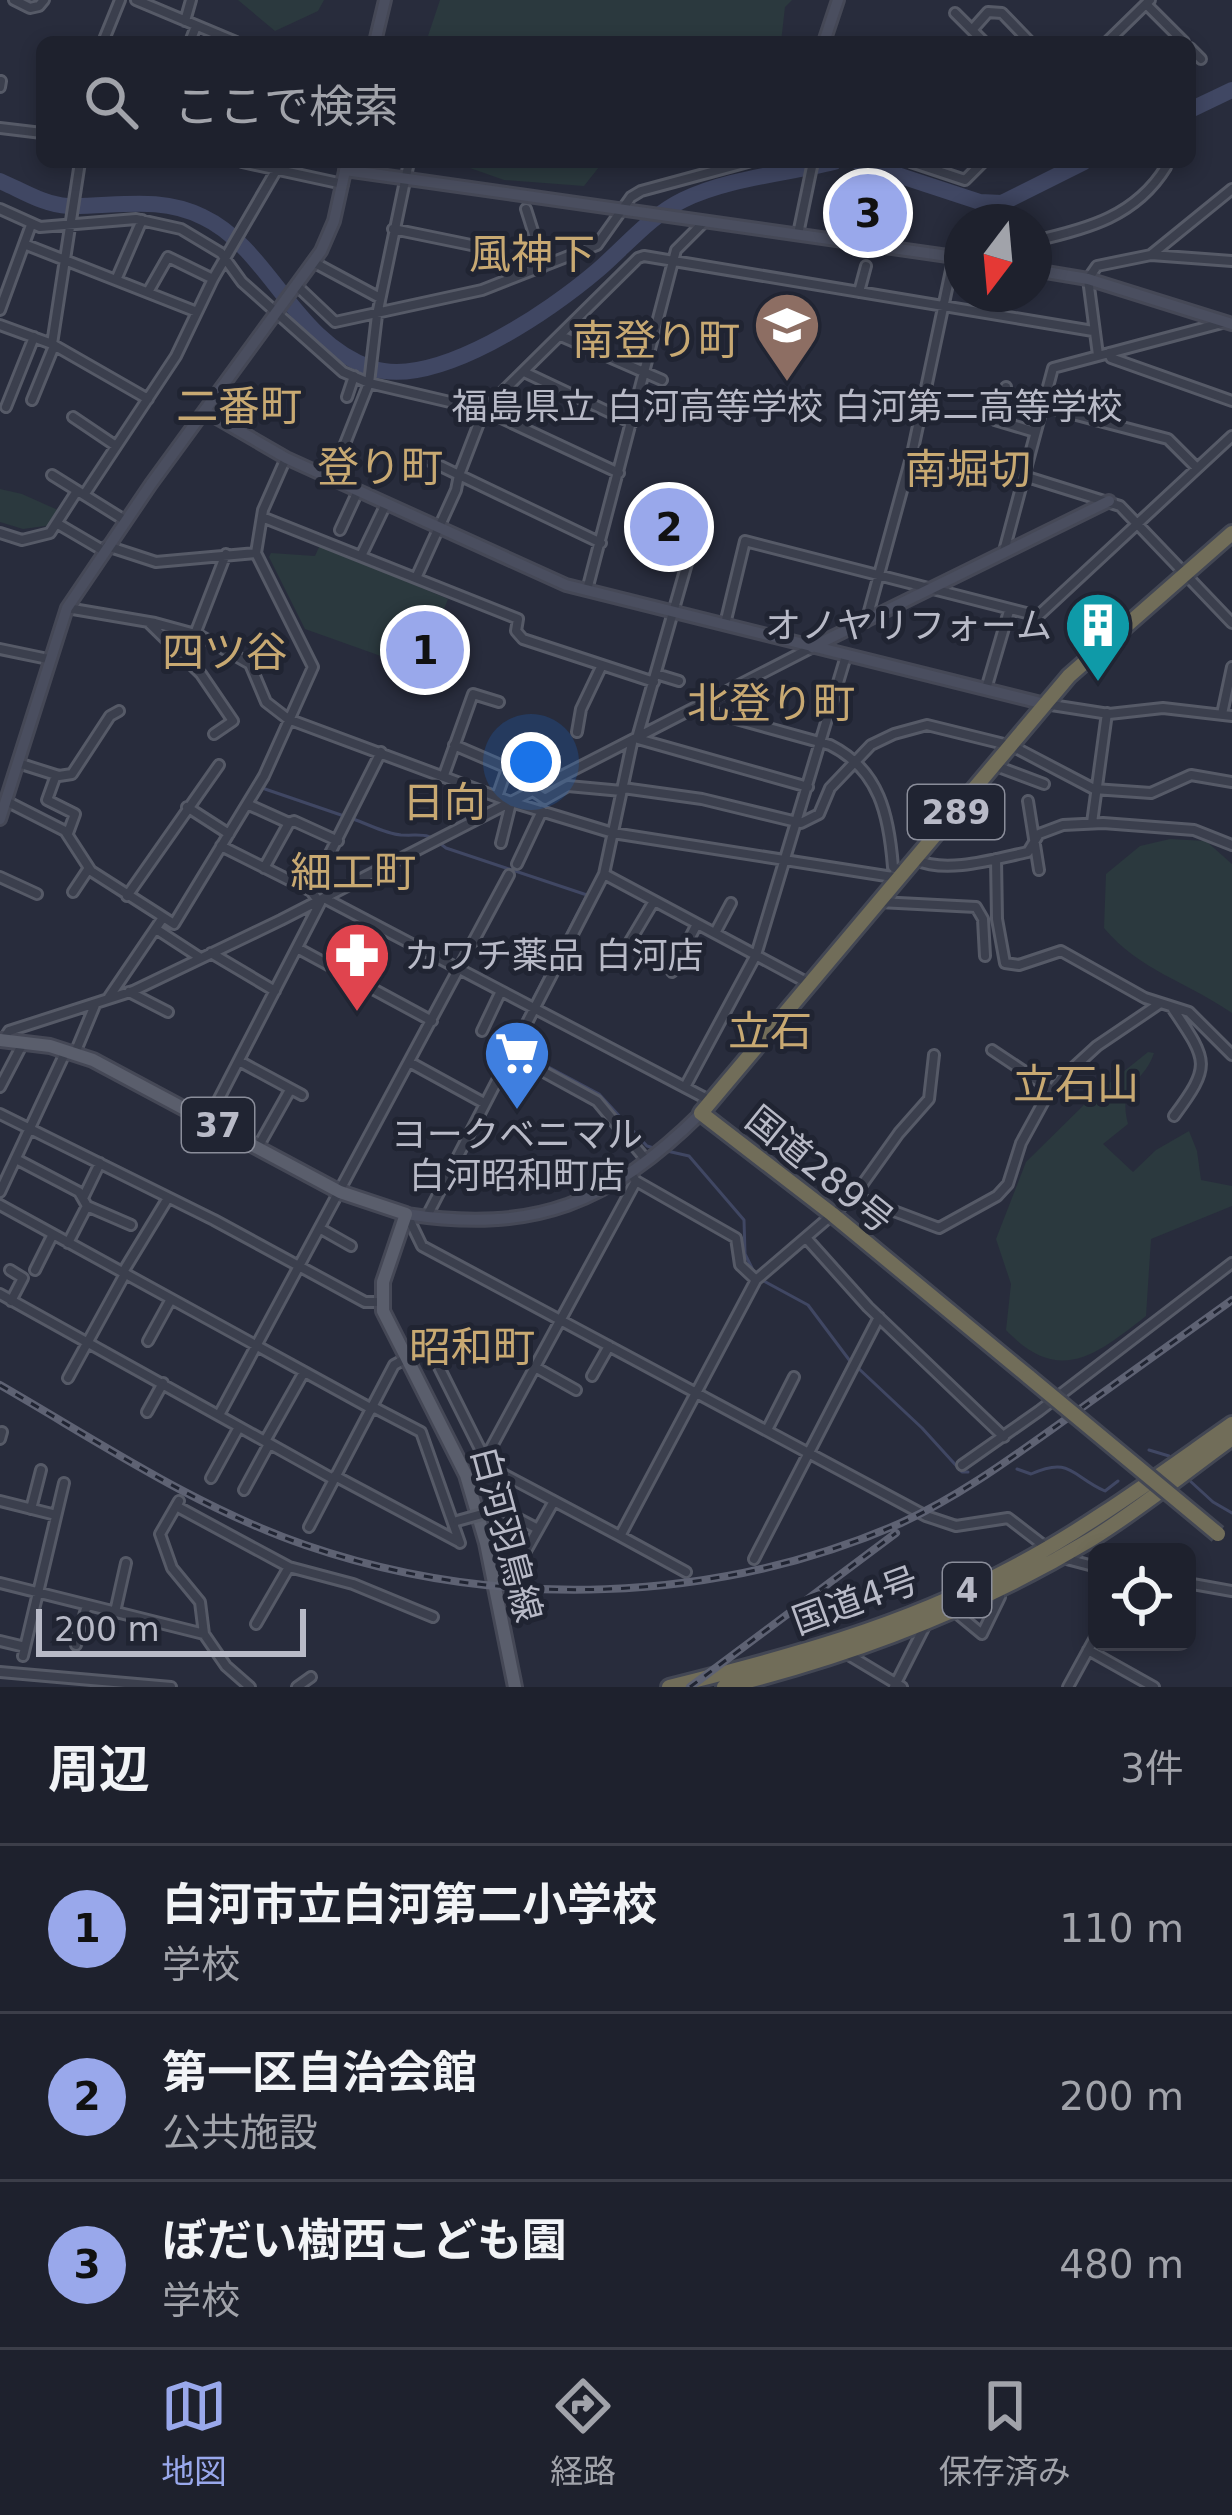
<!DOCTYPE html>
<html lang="ja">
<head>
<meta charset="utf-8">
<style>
	:root { --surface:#1e212d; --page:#2b2e39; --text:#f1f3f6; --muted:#a1a3aa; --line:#3c3e49; --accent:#99a8eb }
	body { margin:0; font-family:"DejaVu Sans","Noto Sans JP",sans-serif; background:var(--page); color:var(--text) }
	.controls { position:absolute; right:36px; bottom:36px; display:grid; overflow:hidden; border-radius:18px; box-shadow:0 6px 18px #0003 }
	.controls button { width:108px; height:108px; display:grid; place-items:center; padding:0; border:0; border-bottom:3px solid var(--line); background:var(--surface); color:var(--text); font:60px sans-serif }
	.compass { position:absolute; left:944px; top:204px; width:108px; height:108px; border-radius:50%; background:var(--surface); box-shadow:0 6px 18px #0003; rotate:196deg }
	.scale { position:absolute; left:36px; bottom:30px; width:270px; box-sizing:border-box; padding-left:12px; border:6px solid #b8bac7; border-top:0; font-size:33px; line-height:42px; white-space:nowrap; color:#b8bac7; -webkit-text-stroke:9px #202432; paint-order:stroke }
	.you { position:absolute; left:531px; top:762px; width:42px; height:42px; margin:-30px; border:9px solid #fff; border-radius:50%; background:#1a73e8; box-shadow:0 0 0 18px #1a73e833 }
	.badge { display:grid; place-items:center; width:78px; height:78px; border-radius:50%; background:var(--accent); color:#111; font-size:39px; font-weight:700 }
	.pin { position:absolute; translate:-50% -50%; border:6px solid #fff; box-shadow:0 3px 12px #0006 }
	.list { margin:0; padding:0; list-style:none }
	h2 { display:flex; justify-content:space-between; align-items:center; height:156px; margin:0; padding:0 48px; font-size:51px }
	h2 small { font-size:39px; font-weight:400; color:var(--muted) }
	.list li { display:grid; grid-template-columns:78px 1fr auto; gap:36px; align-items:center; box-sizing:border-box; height:168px; padding:0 48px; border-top:3px solid var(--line) }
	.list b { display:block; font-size:45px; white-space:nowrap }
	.list p { margin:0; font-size:39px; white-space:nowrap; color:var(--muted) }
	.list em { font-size:39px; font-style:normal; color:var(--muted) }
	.icon { flex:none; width:66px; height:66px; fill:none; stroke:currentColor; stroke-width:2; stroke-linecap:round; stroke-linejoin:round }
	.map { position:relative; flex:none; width:1232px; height:1687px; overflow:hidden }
	.search { position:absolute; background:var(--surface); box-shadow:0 6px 18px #0003; left:36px; right:36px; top:36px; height:132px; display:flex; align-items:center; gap:30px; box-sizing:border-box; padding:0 42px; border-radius:18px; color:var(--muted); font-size:45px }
	.sheet { height:660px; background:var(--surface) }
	nav { display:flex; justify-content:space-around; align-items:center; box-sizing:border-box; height:168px; border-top:3px solid var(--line); background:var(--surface); font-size:33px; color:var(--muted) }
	nav a { display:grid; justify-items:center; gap:6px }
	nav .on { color:var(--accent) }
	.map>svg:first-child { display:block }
	.green { fill:#2b393e }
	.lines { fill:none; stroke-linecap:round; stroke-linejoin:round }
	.stream { stroke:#404763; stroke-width:3 }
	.river { stroke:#404763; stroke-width:16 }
	.street-casing { stroke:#565a67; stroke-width:14 }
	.secondary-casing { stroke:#454856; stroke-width:16 }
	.primary-casing { stroke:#454856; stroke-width:18 }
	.highway-casing { stroke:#434754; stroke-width:20 }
	.street { stroke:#3b3f4d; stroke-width:8 }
	.secondary { stroke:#4a4e5f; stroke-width:10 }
	.primary { stroke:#5a5e6c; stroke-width:12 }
	.highway { stroke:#716d59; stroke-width:14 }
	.rail-casing { stroke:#5e6273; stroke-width:8 }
	.rail { stroke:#202432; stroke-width:3; stroke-dasharray:9; stroke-linecap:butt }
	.street-bridge-casing { stroke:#565a67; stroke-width:14; stroke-linecap:butt }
	.highway-bridge-casing { stroke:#434754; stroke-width:20; stroke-linecap:butt }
	.street-bridge { stroke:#3b3f4d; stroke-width:8 }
	.highway-bridge { stroke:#716d59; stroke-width:14 }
	.labels { text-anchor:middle; stroke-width:10; stroke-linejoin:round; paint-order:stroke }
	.shield { fill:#202432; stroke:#8a8d9a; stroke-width:3 }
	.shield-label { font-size:33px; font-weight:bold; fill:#b8bac7 }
	.poi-label { font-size:36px; fill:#b8bac7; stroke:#202432 }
	.street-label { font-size:36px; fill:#b8bac7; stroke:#202432 }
	.quarter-label { font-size:42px; fill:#c8a972; stroke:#202432 }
</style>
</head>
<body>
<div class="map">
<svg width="1232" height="1687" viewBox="0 0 1232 1687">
	<rect width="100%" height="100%" fill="#282c3c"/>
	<!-- green -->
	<path class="green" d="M238,0H324L318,11L275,31Z
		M440,0H792L785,7L781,42H426Z
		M453,162H603L584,186L504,180Z
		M0,489L22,494L60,511L52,525L23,529L0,522Z
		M320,545L448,599L420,670L305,629L269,557L271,553L315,556Z
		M1170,839L1206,841L1232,864V1013C1187,982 1139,970 1104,928L1106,874L1140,846Z
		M1148,1052L1154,1053C1144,1084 1117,1083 1128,1124L1103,1144L1133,1172L1156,1150L1189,1131L1197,1151L1201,1180L1232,1186V1206L1151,1239L1146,1316C1096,1355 1059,1386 1006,1330L1011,1284L996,1239L1026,1162L1092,1097Z"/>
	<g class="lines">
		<!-- stream -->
		<path class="stream" d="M265,789L344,816
			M353,819C368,824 386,834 401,835C425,836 425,831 446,848L587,895L509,1046L599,1094L647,1146L657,1149
			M667,1151L689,1156L744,1220L745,1254L755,1274
			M762,1280L808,1305L850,1361
			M857,1367L922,1428L962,1472H968
			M1149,1450L1169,1456
			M1017,1469L1031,1474C1071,1456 1071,1476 1105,1491L1118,1481
			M1189,1480L1213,1502L1232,1513"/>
		<!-- river -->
		<path class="river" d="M1190,110L1232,90
			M858,162L980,202L1002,203L1084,162
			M0,181C21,190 44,205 68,206C115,207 159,195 203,217C269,248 293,341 371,368C436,390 550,311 598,270C626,246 650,216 683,200C728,178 785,174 834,162"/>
		<defs>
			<path id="street" d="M14,0L30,8L39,6L44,0
				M136,0L236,42
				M1146,4L1184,42
				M955,13L984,42
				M185,21L191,0
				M972,30L988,12L1002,13L1030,42
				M103,42L120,0
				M190,42L196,26
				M1107,42L1150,0
				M1190,48L1201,59
				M0,87L1,81
				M0,128L42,133
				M242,162L343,184
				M911,162L965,180L983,162
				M0,209L40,227L136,219L181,229L221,253L242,282L343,372L369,383L484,410L619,473
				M526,209L544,266
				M393,229L476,246L515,277
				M798,234L813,162
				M1034,241C1088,229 1136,216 1166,167
				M24,244L197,312
				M1152,254L1232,189
				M313,262L380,298
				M116,280L142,220
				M296,285L335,322L482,290L597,245L631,197L641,191L748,162
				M148,292L168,257L213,279
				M859,292L866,266
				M0,310L31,225
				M0,325L52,344L148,399
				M561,336L662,380
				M52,344L80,162
				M1109,353L1111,358L1232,401
				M1098,355L1088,279L1097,266L1151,255L1232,261
				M524,372L632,423
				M1006,387L995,420L1035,432
				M347,397L354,376
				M32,400L54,346
				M1042,406L1168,439L1197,468
				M6,407L34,337
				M73,417L116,446
				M912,454L1023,480
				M52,475L126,521
				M1024,476L1120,506L1232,623
				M331,479L369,383L377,315L409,162
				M84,495L176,356L213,279L277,169
				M262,517L518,619L516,631L523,639L654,682
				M58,524L104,551
				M340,530L358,491
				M0,533L22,540L50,533L77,491
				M601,543L459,475L484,410L638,258L644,256L1093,331
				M107,546L156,562L256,553
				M1004,551L1053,368L1222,323
				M361,556L386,504
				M416,578L456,490L459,475L430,461
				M587,590L676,250L705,221
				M67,608L155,623L199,635L250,664L266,702L288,719L511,802L613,833L899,878
				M148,622L201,674L233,721L214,734
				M866,622L912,454L954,256
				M725,624L745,541L1038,616L1232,436
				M195,634L226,554
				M0,649L48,659
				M656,674L679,681
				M986,689L1009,611
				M1045,704L1109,714L1163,708L1232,716
				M700,709L830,745C880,770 889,816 893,867L902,871
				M1222,714L1232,667
				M577,732L581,709L602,665
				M637,738L696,532
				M638,739L808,787
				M454,745L526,776L539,788
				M18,763L59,776L72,774L110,716L119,711
				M996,766L1044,784
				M56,775L47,800L75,814L68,833
				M444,775L473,694L499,702
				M623,788L702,799L801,823L819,814L830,788L871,745L894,734L927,725L1012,746L1094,789L1151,793L1191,775L1232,782
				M533,791L545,799L568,786L622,791
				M497,797L507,768
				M6,801L65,831L91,871L174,924L264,776L313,667L256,553L263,510L286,458
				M1028,801L1039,870
				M247,804L289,823
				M187,807L229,834
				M1092,823L1107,713
				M501,843L511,803
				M996,859L997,919L1005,963L1019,965L1061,951L1145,998L1189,1012L1232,1055
				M916,860C947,874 995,859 1028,852L1039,834L1063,825L1103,823L1194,830L1232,845
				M517,864L542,811
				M264,868L289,823L294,821L338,841
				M604,874L808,983
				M0,877L37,894
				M311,891L381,752
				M73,892L89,868
				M127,896L219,765
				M324,898L709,1100
				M879,902L976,907L983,919L985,956
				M156,929L199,957
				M715,933L731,903
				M297,948L432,1021
				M626,948L654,901
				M211,953L275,991
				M672,972L697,924
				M129,992L168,1012
				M109,997L162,919
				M1173,1009C1208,1061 1212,1065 1174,1116
				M482,1031L501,991
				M3,1040L9,1031L133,991L281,920L811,648
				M992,1050L1052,1090
				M75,1053L95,1005
				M511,1054L597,1101L647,1161
				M239,1061L302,1095
				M411,1063L484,1103
				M0,1087L23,1043
				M685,1087L756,955L846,656
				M0,1114L214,1220L365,1302H382
				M208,1120L320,903L311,891L221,846
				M258,1147L290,1090
				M16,1159L79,1192L87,1206L131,1225
				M631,1174L636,1181L485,1459L486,1465L620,1536L756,1280L854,1196L939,1228L997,1196L1008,1184L1021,1143L1044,1101L1061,1079L1097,1046L1159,1004
				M636,1181L736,1238L740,1265L756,1280
				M0,1192L66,1051
				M84,1196L100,1163
				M854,1196L899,1133L929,1099L934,1055
				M0,1205L372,1409
				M407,1215L422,1246L926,1516L956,1526L1008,1518L1047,1548
				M427,1216L604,874L632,743
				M321,1229L351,1246
				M807,1239L868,1307L1004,1437
				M68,1243L87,1206
				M10,1270L23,1278L11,1301
				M35,1270L53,1234
				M123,1272L168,1198
				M0,1294L333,1479
				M148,1341L171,1299
				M535,1367L576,1390
				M592,1376L609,1346
				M68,1378L125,1274
				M373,1407L421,1432L460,1543
				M147,1412L163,1383
				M219,1415L509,875
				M767,1430L794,1377
				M0,1439L2,1432
				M265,1441L304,1372
				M962,1465L1039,1411L1232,1263
				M335,1476L459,1542
				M211,1478L239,1427
				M244,1490L269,1444
				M0,1501L56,1515
				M179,1501L160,1534L172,1568L200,1602L204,1634L226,1666L250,1687
				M176,1506L289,1567L353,1584L433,1617
				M31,1509L41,1470
				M500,1509L538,1529
				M309,1527L394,1365L420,1351L433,1355L485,1459
				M620,1536L686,1572
				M1059,1557L1097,1567
				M754,1559L879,1317
				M518,1565L554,1501
				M0,1583L204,1634
				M1187,1583L1232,1591
				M953,1610L982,1634L1000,1597L998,1589
				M115,1612L126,1563
				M256,1624L289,1567
				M0,1641L25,1647
				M76,1645L87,1605
				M1088,1650L1154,1687
				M847,1654L902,1687
				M23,1656L64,1483
				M0,1672L171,1687
				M297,1687L311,1677
				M894,1687L927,1622
				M1068,1687L1097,1634"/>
			<path id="secondary" d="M375,42L385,0
				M824,42L838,0
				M345,170L962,258
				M1034,270L1088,279L1232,324
				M205,411L286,458L566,585L1045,704
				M812,647L1109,501
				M0,819L67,608L151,484L321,251L334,221L347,162
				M406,1214C535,1234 610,1203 701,1113"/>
			<path id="primary" d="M0,1040L50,1046L93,1060L340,1192L406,1214L383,1282V1311L466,1475L486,1543L515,1687"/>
			<path id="highway" d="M1029,1377L832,1214L701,1113L1069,676L1232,533
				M669,1687C785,1658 902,1627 1008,1570C1087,1529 1159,1475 1232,1424
				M724,1687C851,1656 977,1608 1090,1540C1139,1510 1185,1472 1232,1438"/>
		</defs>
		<!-- street casing -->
		<use href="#street" class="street-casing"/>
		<!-- secondary casing -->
		<use href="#secondary" class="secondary-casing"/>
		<!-- primary casing -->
		<use href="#primary" class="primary-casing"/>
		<!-- highway casing -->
		<use href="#highway" class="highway-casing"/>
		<!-- street -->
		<use href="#street" class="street"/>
		<!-- secondary -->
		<use href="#secondary" class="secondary"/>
		<!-- primary -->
		<use href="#primary" class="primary"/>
		<!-- highway -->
		<use href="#highway" class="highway"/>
		<defs>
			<path id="rail" d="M0,1385C99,1442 197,1508 305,1545C497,1611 715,1604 901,1523C956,1498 1006,1462 1055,1427C1114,1385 1173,1342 1232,1300
				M690,1687L896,1533"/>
		</defs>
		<!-- rail casing -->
		<use href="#rail" class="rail-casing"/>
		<!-- rail -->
		<use href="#rail" class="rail"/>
		<defs>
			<path id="street-bridge" d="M457,1521L500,1509"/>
			<path id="highway-bridge" d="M1029,1377L1218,1534"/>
		</defs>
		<!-- street-bridge casing -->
		<use href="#street-bridge" class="street-bridge-casing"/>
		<!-- highway-bridge casing -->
		<use href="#highway-bridge" class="highway-bridge-casing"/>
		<!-- street-bridge -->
		<use href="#street-bridge" class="street-bridge"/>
		<!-- highway-bridge -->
		<use href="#highway-bridge" class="highway-bridge"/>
	</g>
	<!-- icons -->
	<defs>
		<symbol id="school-pin" viewBox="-11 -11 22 30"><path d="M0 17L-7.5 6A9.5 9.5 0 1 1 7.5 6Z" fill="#8d6e63" stroke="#202432"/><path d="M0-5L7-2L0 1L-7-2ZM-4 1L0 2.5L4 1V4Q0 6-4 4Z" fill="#fff"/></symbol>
		<symbol id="building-pin" viewBox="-11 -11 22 30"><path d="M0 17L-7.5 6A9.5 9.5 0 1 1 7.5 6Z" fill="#0f9aa8" stroke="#202432"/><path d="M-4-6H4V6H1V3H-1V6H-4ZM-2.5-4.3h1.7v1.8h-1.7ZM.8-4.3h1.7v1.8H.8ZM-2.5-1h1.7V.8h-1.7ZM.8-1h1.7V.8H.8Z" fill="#fff"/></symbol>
		<symbol id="pharmacy-pin" viewBox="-11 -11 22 30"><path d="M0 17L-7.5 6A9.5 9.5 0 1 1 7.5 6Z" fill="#e0444e" stroke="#202432"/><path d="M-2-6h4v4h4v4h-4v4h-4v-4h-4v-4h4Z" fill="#fff"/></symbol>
		<symbol id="supermarket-pin" viewBox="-11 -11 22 30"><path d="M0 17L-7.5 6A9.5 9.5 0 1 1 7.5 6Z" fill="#3f7fe0" stroke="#202432"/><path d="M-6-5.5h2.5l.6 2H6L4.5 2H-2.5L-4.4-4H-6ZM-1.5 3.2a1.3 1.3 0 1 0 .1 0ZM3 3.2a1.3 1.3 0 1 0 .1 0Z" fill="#fff"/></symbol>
	</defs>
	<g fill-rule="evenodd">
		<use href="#school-pin" x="749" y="287" width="76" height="104"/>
		<use href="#building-pin" x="1060" y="587" width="76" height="104"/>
		<use href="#pharmacy-pin" x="319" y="917" width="76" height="104"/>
		<use href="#supermarket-pin" x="479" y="1015" width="76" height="104"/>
	</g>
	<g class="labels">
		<!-- shield labels -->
		<g class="shield">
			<rect x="908" y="785" width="96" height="54" rx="9"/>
			<rect x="182" y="1098" width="72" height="54" rx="9"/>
			<rect x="943" y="1563" width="48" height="54" rx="9"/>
		</g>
		<g class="shield-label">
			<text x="956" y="824">289</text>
			<text x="218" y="1137">37</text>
			<text x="967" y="1602">4</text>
		</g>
		<!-- poi labels -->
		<g class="poi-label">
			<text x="787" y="419">福島県立 白河高等学校 白河第二高等学校</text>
			<text x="1052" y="638" text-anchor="end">オノヤリフォーム</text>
			<text x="404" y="968" text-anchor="start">カワチ薬品 白河店</text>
			<text x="517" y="1147">ヨークベニマル<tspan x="517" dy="41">白河昭和町店</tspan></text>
		</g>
		<!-- street labels -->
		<g class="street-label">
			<text transform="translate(820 1169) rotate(39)" y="13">国道289号</text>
			<text transform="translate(507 1534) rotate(75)" y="13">白河羽鳥線</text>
			<text transform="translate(855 1600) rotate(-20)" y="13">国道4号</text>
		</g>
		<!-- quarter labels -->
		<g class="quarter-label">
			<text x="532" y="269">風神下</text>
			<text x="656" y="355">南登り町</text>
			<text x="239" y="421">二番町</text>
			<text x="380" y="482">登り町</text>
			<text x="968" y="484">南堀切</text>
			<text x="225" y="667">四ツ谷</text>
			<text x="771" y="718">北登り町</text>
			<text x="444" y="817">日向</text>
			<text x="353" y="887">細工町</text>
			<text x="770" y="1046">立石</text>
			<text x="1076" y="1099">立石山</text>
			<text x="472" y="1362">昭和町</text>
		</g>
	</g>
</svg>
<div class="controls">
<button><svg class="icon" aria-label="locate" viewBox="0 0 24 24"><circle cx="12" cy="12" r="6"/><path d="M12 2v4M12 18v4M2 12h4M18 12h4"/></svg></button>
</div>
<svg class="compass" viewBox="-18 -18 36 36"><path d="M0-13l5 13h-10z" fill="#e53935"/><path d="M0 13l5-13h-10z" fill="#a1a3aa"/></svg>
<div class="scale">200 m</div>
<div class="you"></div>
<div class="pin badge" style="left:425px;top:650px">1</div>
<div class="pin badge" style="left:669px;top:527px">2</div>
<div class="pin badge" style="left:868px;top:213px">3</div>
<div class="search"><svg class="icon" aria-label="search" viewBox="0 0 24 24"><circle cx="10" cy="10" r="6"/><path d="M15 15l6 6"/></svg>ここで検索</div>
</div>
<section class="sheet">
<h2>周辺<small>3件</small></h2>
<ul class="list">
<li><span class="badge">1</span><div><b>白河市立白河第二小学校</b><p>学校</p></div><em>110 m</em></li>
<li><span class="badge">2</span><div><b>第一区自治会館</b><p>公共施設</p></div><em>200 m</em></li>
<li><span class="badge">3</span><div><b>ぼだい樹西こども園</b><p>学校</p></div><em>480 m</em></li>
</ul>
</section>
<nav>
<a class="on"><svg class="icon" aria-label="map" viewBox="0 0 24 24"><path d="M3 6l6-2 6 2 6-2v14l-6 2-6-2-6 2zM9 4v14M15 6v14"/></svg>地図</a>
<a><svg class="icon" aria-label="directions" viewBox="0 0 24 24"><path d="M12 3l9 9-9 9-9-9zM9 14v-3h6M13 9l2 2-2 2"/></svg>経路</a>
<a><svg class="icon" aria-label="saved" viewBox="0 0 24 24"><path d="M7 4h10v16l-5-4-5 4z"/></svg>保存済み</a>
</nav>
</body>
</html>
